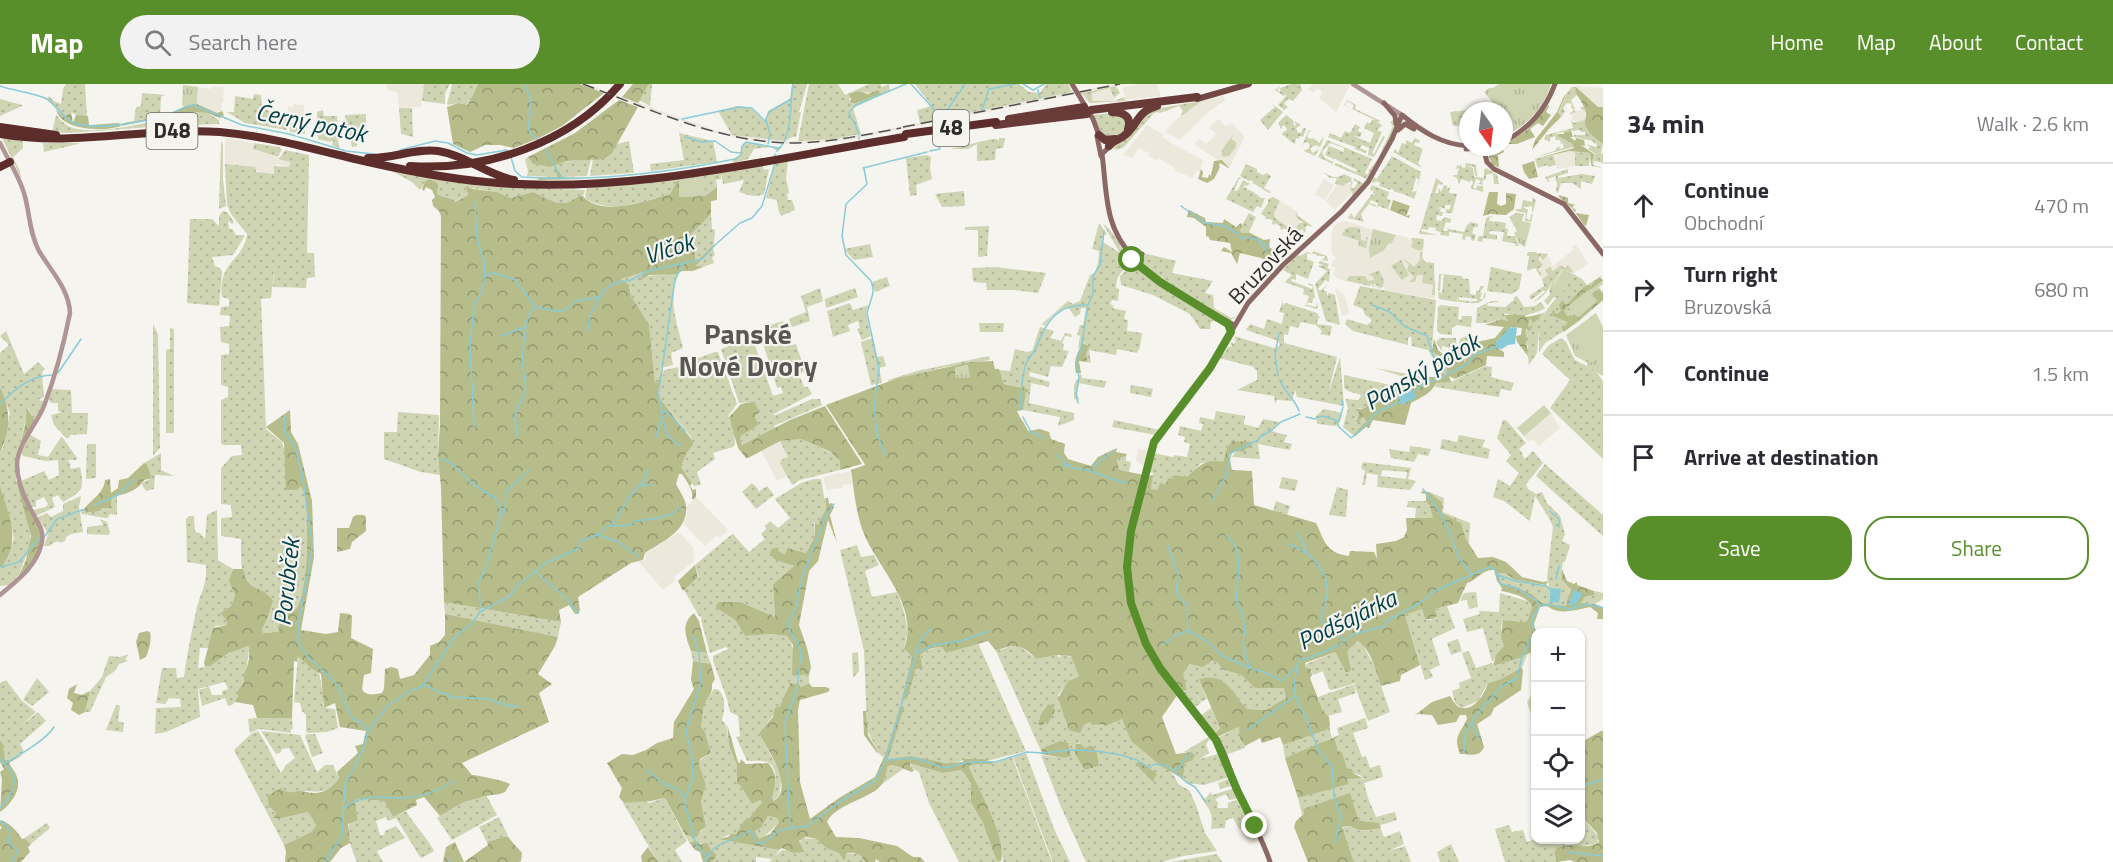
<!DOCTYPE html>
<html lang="en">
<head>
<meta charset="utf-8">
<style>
	:root { --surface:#fff; --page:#f2f2f3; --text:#2b2b33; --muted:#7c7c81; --line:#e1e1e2; --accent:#588f2a }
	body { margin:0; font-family:"Titillium Web",sans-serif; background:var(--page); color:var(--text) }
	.controls { position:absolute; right:18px; bottom:18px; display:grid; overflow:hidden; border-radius:12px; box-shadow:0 2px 4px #0004 }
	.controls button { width:54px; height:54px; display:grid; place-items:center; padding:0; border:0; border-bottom:2px solid var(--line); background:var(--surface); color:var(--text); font:30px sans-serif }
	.compass { position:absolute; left:1459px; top:18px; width:54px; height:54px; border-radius:50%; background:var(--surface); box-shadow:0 2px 4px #0004; rotate:166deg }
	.stop { position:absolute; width:18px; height:18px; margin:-14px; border:4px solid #588f2a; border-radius:50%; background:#fff }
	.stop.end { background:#588f2a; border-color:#fff; box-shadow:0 2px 6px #0008 }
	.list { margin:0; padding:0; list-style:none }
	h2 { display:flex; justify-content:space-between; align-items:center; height:78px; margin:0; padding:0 24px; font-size:26px }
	h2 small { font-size:20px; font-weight:400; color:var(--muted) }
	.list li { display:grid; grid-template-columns:39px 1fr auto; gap:18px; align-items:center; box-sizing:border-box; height:84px; padding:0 24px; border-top:2px solid var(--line) }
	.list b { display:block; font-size:22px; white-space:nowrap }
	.list p { margin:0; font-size:20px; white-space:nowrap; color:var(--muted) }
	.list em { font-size:20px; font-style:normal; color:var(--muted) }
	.actions { display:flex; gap:12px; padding:18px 24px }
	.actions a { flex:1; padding:14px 0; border:2px solid var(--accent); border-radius:24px; text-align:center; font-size:21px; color:var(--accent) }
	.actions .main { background:var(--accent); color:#fff }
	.icon { flex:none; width:33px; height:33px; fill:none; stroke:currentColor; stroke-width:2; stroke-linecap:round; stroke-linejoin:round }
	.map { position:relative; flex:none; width:1603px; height:778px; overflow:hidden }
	header { display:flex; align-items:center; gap:36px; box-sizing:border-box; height:84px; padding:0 30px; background:var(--accent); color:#fff }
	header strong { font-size:28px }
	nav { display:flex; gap:33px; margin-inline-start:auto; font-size:21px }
	.search { width:420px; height:54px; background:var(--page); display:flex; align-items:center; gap:15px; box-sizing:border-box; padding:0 21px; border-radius:33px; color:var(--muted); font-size:22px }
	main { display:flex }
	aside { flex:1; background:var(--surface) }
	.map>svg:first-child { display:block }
	.built { fill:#ece8dc }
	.grass { fill:url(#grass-dots); fill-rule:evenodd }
	.forest { fill:url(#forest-crowns); fill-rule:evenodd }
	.park { fill:url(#park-tufts) }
	.pitch { fill:#cfd4b3 }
	.water { fill:#89ccd7 }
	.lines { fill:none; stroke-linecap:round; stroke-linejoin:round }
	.stream { stroke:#89ccd7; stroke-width:1.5 }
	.tertiary { stroke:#af9593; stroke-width:4.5 }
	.secondary { stroke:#8c6865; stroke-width:5 }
	.primary { stroke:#734945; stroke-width:6 }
	.trunk { stroke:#683b38; stroke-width:8 }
	.motorway { stroke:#5c2d2a; stroke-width:8 }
	.rail { stroke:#52504e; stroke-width:1.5; stroke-dasharray:12 6; stroke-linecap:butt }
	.route { stroke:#588f2a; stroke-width:8 }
	.labels { text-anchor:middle; stroke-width:4.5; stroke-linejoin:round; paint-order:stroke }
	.shield { fill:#f6f4ef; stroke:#6a6966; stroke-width:1.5 }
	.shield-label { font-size:21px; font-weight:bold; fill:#2e2d2b }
	.street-label { font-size:22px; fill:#2e2d2b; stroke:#f6f4ef }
	.water-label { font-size:24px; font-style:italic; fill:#003f48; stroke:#f6f4ef }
	.district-label { font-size:28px; font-weight:bold; fill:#595753; stroke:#f6f4ef }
</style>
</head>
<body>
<header>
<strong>Map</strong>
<div class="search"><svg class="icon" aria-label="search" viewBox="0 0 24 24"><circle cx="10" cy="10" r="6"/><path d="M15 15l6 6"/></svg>Search here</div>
<nav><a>Home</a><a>Map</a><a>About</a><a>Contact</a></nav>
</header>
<main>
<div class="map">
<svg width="1603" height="778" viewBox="0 0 1603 778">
	<defs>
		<pattern id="grass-dots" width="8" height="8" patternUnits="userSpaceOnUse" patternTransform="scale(1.5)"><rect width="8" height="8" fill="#cfd4b3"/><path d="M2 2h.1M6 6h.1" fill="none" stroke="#b2b69a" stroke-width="1.8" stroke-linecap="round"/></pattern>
		<pattern id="forest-crowns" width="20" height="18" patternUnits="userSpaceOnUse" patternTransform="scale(1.5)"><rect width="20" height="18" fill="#b6bc8a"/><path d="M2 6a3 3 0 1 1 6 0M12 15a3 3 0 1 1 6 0" fill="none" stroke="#949971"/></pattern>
		<pattern id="park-tufts" width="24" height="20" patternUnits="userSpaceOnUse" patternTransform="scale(1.5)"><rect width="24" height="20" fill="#cfd4b3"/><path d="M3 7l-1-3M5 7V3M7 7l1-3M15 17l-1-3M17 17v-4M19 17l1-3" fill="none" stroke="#b2b69a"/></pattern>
	</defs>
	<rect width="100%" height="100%" fill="#f6f4ef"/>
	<!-- built -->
	<path class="built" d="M386,0H424L421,23L399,24L397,8L388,6Z
		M580,0H587L713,46L753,54L793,57L848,53L1113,0H1126L848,56L793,60L753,57L712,48Z
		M1140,0H1157L1161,12L1126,16L1123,8V3Z
		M1312,0H1349L1350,1L1336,28L1319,14L1322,9L1321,7L1317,5L1313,9L1308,5Z
		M1576,2L1603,4V23H1598L1578,6Z
		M198,3L210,5L212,3H224L223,16L225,18H221L222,27H218L217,29L197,20Z
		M1111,4L1116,17H1092V9Z
		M1223,12L1226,15L1207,29L1180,56L1165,48L1174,37L1201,17Z
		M294,20L304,21L305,38L289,37L288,23H293Z
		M1584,26L1587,32L1586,36L1574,39L1570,29Z
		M1216,36H1220L1225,42L1232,39L1245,53L1229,84L1223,76L1216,75L1194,60L1199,55L1206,60L1216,50L1209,44Z
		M1147,41L1164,51L1162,53L1176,62L1203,76L1200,88L1196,86L1193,94L1188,92L1174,86L1175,84L1158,74L1156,76L1148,72L1149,69L1138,64L1133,74L1123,71Z
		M227,54L253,59V65L290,78L289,83L277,80L274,90H265L241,82L225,80V59Z
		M1569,67L1575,68V82L1557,85L1553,70Z
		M1324,95L1334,101L1325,116L1315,110Z
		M1346,98L1351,101V110L1335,126L1326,117L1337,100L1344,102Z
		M1280,117L1298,128L1295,132L1300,137L1294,147L1275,134L1274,129Z
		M1346,137L1372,146L1407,153L1409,156L1411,154L1424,155L1422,178L1436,199L1435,215L1386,207L1384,203L1381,205L1365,201L1366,196L1351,192L1349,198L1336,194L1333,190L1336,184L1331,182L1333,176L1336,175L1332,170L1331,151L1334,142L1340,138Z
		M1576,160L1588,180L1573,189L1561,213L1556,206L1547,205L1544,200L1530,172L1540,169L1547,170L1553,182L1573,166L1572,163Z
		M1335,204L1345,211L1349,229L1347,231L1342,232Z
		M1551,329L1560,344L1539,362L1534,356L1528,357L1524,352Z
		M780,356L788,373L780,379L787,392L777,397L761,366Z
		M1138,365L1150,367L1147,383L1136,378Z
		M850,387L852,400L842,401V404L826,406L823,393Z
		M696,413L728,446L720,454L716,452L705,462L684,440L688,426L686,423Z
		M679,448L693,463L694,477L674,493L675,496L663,506L639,478L645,476L646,469Z
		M1252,739L1261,757L1249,760L1241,744Z"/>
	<!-- grass -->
	<path class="grass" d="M66,0H85L87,32H78L71,28L63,33L47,15L49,12L54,17L61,20L63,5Z
		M424,0H450L445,9V20L422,17Z
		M452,0H478L468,21L458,19L448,21L447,20Z
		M649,0H652L650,22L639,16Z
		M792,0H807L799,28H801L796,53H792L785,57L732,51L718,27L737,22L751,24L764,37L766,36L768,27L790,15Z
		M809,0H838L845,11L869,0H880L882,3L889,0L890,7L853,24L861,50L833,55L798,57ZM863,8L881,10L857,19L849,16L850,13Z
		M915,0H1019L1029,8L1040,9L1046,0H1068L1072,8L920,39L917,26L932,22Z
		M1291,0H1300L1302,6L1293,17L1288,15L1284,20L1288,23L1284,26L1278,21L1286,12V10L1284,12L1275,6L1277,4L1279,8L1281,7L1278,3L1281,4Z
		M1116,2L1120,9L1114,14L1110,4L1092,9V17H1115L1124,13L1126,17L1090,19L1083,13L1089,17L1081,9Z
		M1572,3H1576L1575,8L1577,11L1571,16L1575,25L1574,26L1575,28L1583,26L1580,24L1584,22L1587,30L1584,26L1569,30L1574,26L1571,23L1572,20L1567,19L1563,24L1565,28L1561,32L1564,31L1561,33L1558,30L1565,14L1564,12Z
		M142,9L165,11L161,13L160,32L134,37L136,23L141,22Z
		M254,10L261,11L262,23L274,30L286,31L287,46L245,39L227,28H234L235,12L253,15Z
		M0,15L22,21V22L0,32Z
		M1347,16L1356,21L1355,25L1381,37L1377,38L1382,41L1377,46L1382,48L1372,69L1374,70L1383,52L1385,53L1374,73L1368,71L1369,64L1362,61L1360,64L1367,67L1365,69L1355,65V63L1328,53L1330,49L1341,54L1345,47L1350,49L1355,40L1360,43L1358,47L1362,49L1360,53L1354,52L1370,59L1374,49L1364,44L1367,38L1370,40L1372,36H1375L1352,25L1354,21L1347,17L1345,21L1351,24L1344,21Z
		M1201,17L1182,32L1181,30L1183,27L1179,22L1160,29L1157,28L1154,29L1124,63L1117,66L1111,64L1140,33L1155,25Z
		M1271,19L1283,28L1268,46L1260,36L1275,23Z
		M399,24H412L413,53L401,50Z
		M323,26L324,32H337L339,64L332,61L333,56L330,58L318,55L317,28Z
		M1470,26L1468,42H1453L1450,28Z
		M194,28L207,29L219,36V40L162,42L70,49L52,48L56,31C60,35 64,40 70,43C97,54 165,34 194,28Z
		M1112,29L1127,34L1124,48L1116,53H1103L1093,31Z
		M366,30V44H358L357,62L352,63L345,31Z
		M1286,31L1293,36L1294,42L1296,41L1294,37L1301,41L1296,44L1298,49L1302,48V45L1305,44L1306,45L1303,53L1300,52L1298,55L1296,54L1295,60L1285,53L1286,51L1283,52L1282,49L1287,46L1286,43L1283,41L1281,45L1278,39Z
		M1587,35C1586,46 1593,55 1603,60L1601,69L1603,70V79L1594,77L1593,81L1603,84L1591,82L1594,70H1596L1588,65L1590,63L1586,60L1596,63L1597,60L1593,59V57L1574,53V51H1585V48H1581L1580,46L1556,49L1572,59L1574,63L1535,73L1554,67L1559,62L1560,65L1564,64L1563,59L1561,60L1560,56H1556L1555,52L1550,54V58L1544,55L1546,51L1573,44L1571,37L1575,39Z
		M1393,36L1395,39L1392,51L1368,93H1366L1367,95L1334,81L1336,79L1356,88L1357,86L1337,76L1336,74L1334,75L1325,71L1329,62L1344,68V64L1330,59L1322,68L1325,74L1333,78V80L1318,73L1327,56L1372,75L1365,89L1368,91L1369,86L1378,75L1393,42L1390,38Z
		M289,38H305V50L290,48Z
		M1309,46L1313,48L1310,47L1307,52L1310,55L1313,54L1319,59L1323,54L1321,52L1324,54L1320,63L1316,61L1310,64L1312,69L1319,65L1315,72L1304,67L1310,63L1308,58L1304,59L1301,64Z
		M679,49L713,57L717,78L651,87L650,80L684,76Z
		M2,54L23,57V64L13,73L20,87L21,94Z
		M999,54H1005L1003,64L996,65L995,76L977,77V60L968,65H950L992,55H997L999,57Z
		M1415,54L1420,57L1419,59L1415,58L1414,61L1423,65L1418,79L1422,84L1393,68L1395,65L1398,69L1402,59L1406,60V56L1412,59Z
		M629,57L634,89L590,92L593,75C606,75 611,71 617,60Z
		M746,58L778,64L781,63L777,67L771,63L754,65L748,75L734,79L732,76L741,71L742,62Z
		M43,59H78V60L44,68Z
		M221,59H223V96L226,122L219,125Z
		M254,59L279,63L282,65L278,73L253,65Z
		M285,66L309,71L307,169H314L315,193L307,194L306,204L273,203L275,180L271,214L261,215L266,345L282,358L286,371V406H295L301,403L305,410C308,440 309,498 297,525C283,530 282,535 278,548L263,549L262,545L270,513C262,507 256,506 249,502C240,495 241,465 241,455L221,452V434L232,433L231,421L221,420V384L232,372L242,371L241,361H223L221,359V316L228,313V303L221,301V271L229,270V260L221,258L220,243L229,242L230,232L220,231L221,223L229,222V215L222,213C217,178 244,177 247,150L231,130L227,121L225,80L255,83L256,88L274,90V82L289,83L290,78L279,75Z
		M1575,68L1590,69L1589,82H1575Z
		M927,71L931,73L930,85L932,95L916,101L917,111L910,112L906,74Z
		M1553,71L1556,81L1548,83L1547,81L1538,84L1535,75Z
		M1392,72L1421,88L1417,107L1419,95L1416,94L1412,108L1417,107L1414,115L1406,111L1393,107L1394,106L1390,104L1391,106L1379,102L1380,99L1376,97L1374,99L1372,98L1373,93L1377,95L1378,93Z
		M1467,72L1466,79L1476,81L1477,91H1480L1475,92L1474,83L1466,81L1473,84L1474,93L1484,94V86L1486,84L1497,91L1499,100H1494L1493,89L1486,91V95L1482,97L1483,101L1479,100L1481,97L1476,95L1473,104L1476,105L1478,99V102H1483V108L1470,104L1473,99L1471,95L1470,98L1461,95L1459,101L1457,94L1453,92V91H1457L1459,84L1456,85L1457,81L1459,82L1461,81V83L1465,84Z
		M528,73L533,80L550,83L563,78L591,75L587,92L563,93L556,83L559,93L527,92L528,87L525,75Z
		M788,76L786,94L789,109L787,110L788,116H792L795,126L781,132L778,125L777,116L766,114L775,80L763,82L764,86L769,85L764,110C754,114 749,111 739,108L744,96L723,100L721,89V95L716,96L717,103L705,112L679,113L677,97L670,110C643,117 614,130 587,116L585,112L587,103Z
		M1246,80L1257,85V88L1263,91L1267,89L1271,92L1264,104L1271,108L1269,109L1253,99L1252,96L1249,97L1240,92Z
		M1568,85V89L1558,92V94L1582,90L1595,92L1592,100L1581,97V105L1572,99H1561L1558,109L1556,108L1557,99L1555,95L1556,92L1548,95L1550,97L1548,98L1545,93Z
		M390,86L482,102L585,106L583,112C576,112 572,118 565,119C553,120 543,112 533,108L511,114L497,108L465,103L468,111L454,118C449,115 440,114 437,109V100L430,95L425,97L420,106L412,98Z
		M1323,88C1331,92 1334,96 1344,90L1352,94L1351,97L1353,98L1351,103L1353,105L1358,99L1353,96L1354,94L1363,99L1353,112L1350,104L1351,98L1346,99L1344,102L1335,100L1337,94H1330Z
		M1239,93L1242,95H1239L1234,107L1238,106L1243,96L1252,101L1249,100L1248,102L1245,101L1243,104L1247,103L1246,106L1247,105L1255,109V111L1256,110L1261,114H1265L1261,124L1257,122L1253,128L1226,115Z
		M1436,94L1443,99L1442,101L1438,100L1435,109H1438L1439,104L1441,108L1444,101L1447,102V105L1450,103L1449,109L1457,110L1452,129H1446V125L1449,126L1451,121H1445V125L1440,123L1437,125L1441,124L1440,128H1443L1442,132L1437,131L1436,136L1441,137L1445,133L1451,135L1450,139L1446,138L1443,147H1446V146L1448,147L1447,143L1449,145L1464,148L1467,141L1471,138L1478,140L1477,147V143H1474L1472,149L1476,151L1474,157L1471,156V153L1466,152L1465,156L1462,155L1463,150L1449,148V152L1440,151L1441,148L1434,146L1437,144L1429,143L1428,146L1422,145L1421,147L1437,151L1419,150Z
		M1372,101L1389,108L1387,114L1391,117L1388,124L1390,126L1378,122L1376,125L1378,119L1371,116L1369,119L1376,121L1375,123L1369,120L1361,130L1364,138L1348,134L1351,129L1354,134L1372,110L1375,111L1373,109L1374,105L1372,107L1370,105Z
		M964,107L965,120L964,122L942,123L935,110Z
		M1273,113L1280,117L1274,129L1275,134L1294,147L1299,139H1303L1295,132L1298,128L1297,131L1312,142L1310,143L1308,141L1305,144L1306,147L1296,156L1294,154L1296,155L1304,147L1302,145L1294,153V148L1291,146L1289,148L1284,144L1282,146L1280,145L1281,143L1275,139L1274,141L1272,140L1273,137L1270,135H1265L1266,133L1261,130L1268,119V115Z
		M1532,113L1536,116L1533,128H1532V122L1523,123L1528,126L1526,135L1530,136L1531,130L1533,131L1531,138L1525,137L1526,129L1516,127V125H1521L1523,116L1533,118Z
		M223,127L227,128L234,138L232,140L228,137L229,144L233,146L236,151H244V153L233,171L212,173L215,182L220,184L222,187L219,222L187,219L190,135H212L219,142V132Z
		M1249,129L1256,133L1249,148L1264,157L1250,149H1242L1239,146Z
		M711,130L712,145L715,146L714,160L696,178L695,172L690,167L685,168L689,151Z
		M1491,132L1493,133H1490L1489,137H1493V139L1495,137L1506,139L1505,144L1508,145L1507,152H1515L1519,162L1505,161L1515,162L1517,160L1502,157L1504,148L1490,147L1489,150L1497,151V156L1483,154L1482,157L1485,158L1477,157L1479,152H1483L1486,134Z
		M1099,139L1107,150L1104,151L1103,158L1120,169L1103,140C1111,144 1130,172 1125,182C1120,193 1117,189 1116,204L1119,205L1118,217L1112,216L1110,220L1114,222L1112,224L1126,227L1124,235L1128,236L1127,247L1142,249L1140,263L1137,269L1117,265L1116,271L1089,266L1091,279L1088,278L1086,270L1088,261L1084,259L1078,265L1080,252L1077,251L1080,241H1083L1086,224H1081L1080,230L1075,233L1068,223C1058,226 1050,233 1045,242L1042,240L1068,217L1073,220L1080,217L1090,191L1095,189L1098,179L1099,167L1092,165Z
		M989,142L987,172L978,173V146H965V143Z
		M1349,143L1360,144L1361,156L1366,157V153H1368L1366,164L1358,162L1359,157C1355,155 1347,153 1342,151L1343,148H1345L1344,146Z
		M1411,154L1424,155L1422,173L1425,178L1434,179L1435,211H1432L1433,201L1422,199L1423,191H1417L1415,198H1409L1414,193L1407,186L1409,181L1402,173L1414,183L1420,176V168H1422L1423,165L1420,167L1411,163L1413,158Z
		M870,160L873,173L854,176L844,165Z
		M713,165L715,171L712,173L714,179L703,183H696Z
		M1313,167L1327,172L1328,177L1322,176L1325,173L1323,171L1322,172H1317L1316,170H1309V168L1307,170V175L1314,178L1308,195L1296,190V196L1292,195L1291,197L1312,205L1313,202L1308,201L1309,199L1313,201L1315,214H1313L1312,219L1308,218L1307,221L1316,223L1317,218L1318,224L1316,225L1303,221H1306L1309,212L1303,210L1304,205L1281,197L1285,198L1292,191L1283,186L1297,171L1300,172L1307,168L1312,170Z
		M1528,168H1536L1539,172L1538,169L1548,170L1543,176L1540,172L1538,175L1543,181L1538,185L1542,190L1540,192L1535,184L1527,187L1529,172L1527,171Z
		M1143,169L1176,177L1172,189L1213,197L1205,209L1213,211L1214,224L1231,234L1238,232L1231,236L1226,235L1161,195L1163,192L1160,194L1141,180L1143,171L1145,172Z
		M1401,176L1409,191L1402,196L1391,182Z
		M1320,177L1329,180L1327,184L1330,185L1329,198L1325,196L1318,205L1320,207L1328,200L1323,206L1327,208V212L1329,209L1335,211L1340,241L1326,237L1315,200L1327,187L1319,183V181L1325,182L1318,179Z
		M1131,181H1134L1157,198L1158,201L1159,199L1179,214H1183L1227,242L1214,237L1211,238L1210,245H1200L1190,230L1153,211L1121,201L1120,192Z
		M1561,181L1564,184L1568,181L1574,189L1562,185L1554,199L1556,206L1562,208L1573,190L1582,195L1587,201L1601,192L1603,200L1599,203L1603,210V216L1577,239L1545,259L1539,268V246L1537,269L1529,281L1527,266L1528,263L1525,255L1526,244L1529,246L1534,241L1528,243L1530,234L1536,237L1539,234L1537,231L1545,228L1541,241L1546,227L1557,213L1553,214L1548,221L1544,217L1550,210L1549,208L1553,196C1548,206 1543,215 1533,218L1545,208L1544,206L1531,216L1529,212L1544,202L1542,195L1548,191L1545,186L1550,183L1553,187Z
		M994,183L1046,189L1038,209L1014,206H987L986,199L973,198L972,184Z
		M1491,183L1522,190L1519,205L1512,210L1487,207Z
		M1379,186L1384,197L1383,202L1380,204L1374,199L1373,203L1371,199L1370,202L1347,197L1349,192H1365L1368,197L1374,196L1373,192L1368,191Z
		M644,188L646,192L679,189C667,216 677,238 683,264L671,269L673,281L661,284L658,300L655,299L649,240L631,212L630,204L621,195Z
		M1439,190L1462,192V194L1469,195L1470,210L1476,211V207H1479L1480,202H1484L1479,210L1482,208L1480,215H1483L1484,210L1486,208C1485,217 1479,220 1471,219V217H1477V215L1459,213V216L1470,217V219L1458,218V212L1457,218L1439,215L1438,208L1442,209L1444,191H1441L1440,207H1438Z
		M887,193L890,202L875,208L872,198Z
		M1360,202L1436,216L1432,263L1447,285L1446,290L1442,294L1435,295L1437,287H1435L1438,278L1434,277L1428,266L1412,262L1411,252L1408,254V261L1353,247L1345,240L1347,235L1367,241L1371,238V235L1365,231L1363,225L1353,221Z
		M820,204L823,217L807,223L810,237L792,243L789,235L806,228L801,212Z
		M855,204L858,213L826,224L825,215Z
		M1517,212L1524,223L1535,222L1541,218L1545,224C1535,231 1515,234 1504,229L1509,237L1500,235L1487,239H1476L1477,224C1484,221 1493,214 1499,218L1488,219L1487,222L1505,223L1514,216V213Z
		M1283,217V221L1286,219L1317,229L1320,234H1318L1317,240L1332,242L1330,252L1320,250L1322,247L1316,241L1301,238L1298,244L1290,242L1288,251L1284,250V259L1337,273L1328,310L1340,273L1344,322L1297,313L1295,306L1292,317L1277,316L1275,320L1274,312L1237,306L1257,296V286L1254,285V283L1219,274L1221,269L1225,268L1228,263L1233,262L1230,260L1232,258L1234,260L1236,257L1229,254L1236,256L1234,252L1274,264L1279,262L1280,260L1276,256L1246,246L1250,240L1264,245L1267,235L1282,240L1284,229L1279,228Z
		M850,219L853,226L869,221L866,229L871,252L862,256L857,245L860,244L858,237L848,241L850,247L833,253L827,227Z
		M1441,221L1459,223L1458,235L1461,236L1462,232H1472L1471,243L1457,241L1452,244V251L1440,250L1437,247L1438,223Z
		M783,237L791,261L796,260L805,287L799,290L804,303H808L812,310L772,331H776L812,315H820L822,321L774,342L775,344L742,361L740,356L741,352L757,341L752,318L739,319L721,265L752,253L773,312L783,309L781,303L777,304L760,250L773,240Z
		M979,239H1004L1003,248H980Z
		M153,240L158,250L160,364L153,372Z
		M1040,243L1054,247L1050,254L1061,257L1065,249L1071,250L1072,253L1065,252L1062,259L1064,260L1063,266L1069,267L1062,283L1051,282L1048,293L1030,288L1029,292L1050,298L1049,303L1031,299L1029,319L1074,329V336L1058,342L1060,333L1023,326L1026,307L1028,308L1029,305L1004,300L999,286L1010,287L1015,265L1026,268L1032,267Z
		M170,244L174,245V349H166V266L170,265Z
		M6,247L24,290L38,278L45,285L42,288L44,313L38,316L44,317L35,336L28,324L20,361L16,396L29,438L31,460L18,492L8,501L0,502V483L3,482L14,454L0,401V369L3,364L10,329L0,303V269L9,261L0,252Z
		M1470,250L1469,270L1465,279H1464L1462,271L1444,270L1455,271V259H1452L1450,264L1442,262V266L1447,268L1441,266L1436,258L1440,254H1456L1457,270L1460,255Z
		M873,254L877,273L883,272L886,282L879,284L882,299L871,301L861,258Z
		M1561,254L1566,258L1575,276L1587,282L1588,280L1603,292L1596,288L1603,297V375L1550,324L1570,296L1542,270L1549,261Z
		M715,268H718L737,320L728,332L734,347L735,360L733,363L713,369L715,375L697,388L701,401L694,402L681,383L686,370L693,361L691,353L659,313L658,307L664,286L684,282L690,277Z
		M989,272L990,276L945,283L888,297V296L917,287Z
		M1485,282L1492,283L1491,293L1514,299L1511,307L1501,305L1499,313L1435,303L1436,299L1453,297Z
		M1376,284L1423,293L1411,298L1406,297L1401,292Z
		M1081,289L1082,294L1107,297L1104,304L1079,299L1077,309L1079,316L1074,315V301Z
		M1344,291L1395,302L1387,308L1384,316L1371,312L1369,322L1364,325L1356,324L1359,329L1356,336H1361L1363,333L1366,337L1353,351L1343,343L1348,324L1345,315L1359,316L1361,311L1348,307L1344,304Z
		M1131,301L1153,305L1151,313L1130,309Z
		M50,305L71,306L72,329H88L87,350L70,351L69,354H66L54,341L51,331L62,328L58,327V319H51L48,314Z
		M1324,325L1342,329L1340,337L1336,342L1317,340L1316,332Z
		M1216,327L1245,332L1244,340L1258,344L1263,335L1280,338L1271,347L1287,351L1284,358L1292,360L1290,366L1258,360L1260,375L1232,373L1242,358H1232L1227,364L1223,378L1201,379L1187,393L1174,395L1158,406L1151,405L1153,389L1149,388L1153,369L1173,373L1174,371L1187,373L1190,360L1184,358L1185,353L1178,351L1180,342L1201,347L1203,340L1199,339L1200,333L1214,336Z
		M398,328L439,331L438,371L440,391L421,388L384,375V348H397Z
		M1114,336L1160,346L1156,351L1112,343Z
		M1503,336H1506L1526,359L1519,365L1523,370L1522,371L1525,375L1533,367L1543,379L1526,400L1528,405L1536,410L1542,408L1547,419L1560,432L1565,450L1562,457L1570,461L1565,478H1563L1561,489L1571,504L1567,522L1542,519L1532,510L1514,502L1503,500L1499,497L1497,489H1505L1515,496L1549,502L1547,494L1553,443L1549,434L1535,412L1530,437L1504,417L1493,413L1498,395L1510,402L1519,389L1506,377L1511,371L1497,354Z
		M29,350L41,357L38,371L48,373L61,353L63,354L77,374L76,376H66L69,377L71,385L80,383C85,405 82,408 63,418L58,411L52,414L55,423L36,432L33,426L46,423L48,420L44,413L36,417V423H30L21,397L44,387L49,396L59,391L58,376L46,377L23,372L21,367Z
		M1459,351L1485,356L1482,363L1490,365L1488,375L1440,365L1442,355L1457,358Z
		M801,355L834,370L840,377V386L800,396L792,401L780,379L781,376L788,373L780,357Z
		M87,360H96V394L86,395Z
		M1410,362L1431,365L1428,372L1418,370L1414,378L1391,374L1389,365L1409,368Z
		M161,369V386L174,392L155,391L154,405L146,407L142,401L143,398L152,394L147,380L144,379Z
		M1124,372H1126V377L1131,378L1129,388L1119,386L1117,375Z
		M1363,378L1411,384L1408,395L1416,397L1410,406L1377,403L1378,391L1367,389L1365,401H1362L1365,387L1361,384ZM1382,386L1407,388L1406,395L1381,392Z
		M1545,380L1603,431V452L1536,392Z
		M1282,393L1298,396L1295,407L1279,404Z
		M814,395H821L826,424L818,441L814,438L815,452L806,469L788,464L787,470L781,471L787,479L794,482L773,500L775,533L741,518H719L715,523L735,536L745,552L771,550L787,552C794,560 795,579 800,591H809V599L801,603L799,600L790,599C786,605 785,615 780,622C774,630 767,640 759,649L782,693L779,711L774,717L772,714C775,705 780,682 767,678C762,676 753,677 747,677L736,653L740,652L738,632L730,628L727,615L713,577V572L728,565L726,563L710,569L701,536L702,533L699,532L684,506L699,494L695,481L731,451L733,450L749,468L765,455L761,450L766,445L765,442L770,437L778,444L790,434L775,415L801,399Z
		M752,399L758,405V408L767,402L774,411L756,425L742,408Z
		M1337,403L1348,406L1346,433L1329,431Z
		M1429,408L1444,414L1443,428L1470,439L1469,459L1466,455L1461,439L1442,429L1441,417Z
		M117,411V431L110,430L108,434H105L82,430L81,427L84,425L87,430L102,424H111L112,412Z
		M81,412L79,423L83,448L71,450L66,453L65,457L60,459L58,457L53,459L50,462H44L48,450L38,433L47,429L51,433L63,427V420Z
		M1276,417L1290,422L1287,431L1273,427Z
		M1408,417H1426L1430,422L1434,434H1415L1416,424L1407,423Z
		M217,426L218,476L233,485L230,495L235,511L231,522L220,529L226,536L227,541L215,542L209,564H200L198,584C217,582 229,565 248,562L249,566L246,589L243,591L244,598L238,606V615L232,621L228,622L225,614L202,622L199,606L209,603L212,611H222V607L228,605L225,598L198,605L200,633L166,648L155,650L156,624L181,623L180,615L169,614L165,620L156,619L162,584H176L177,594L184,593C187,569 192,546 197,523C202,505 207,500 206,481L187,478L186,435L189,432H194L195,448L200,449L205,455L207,431Z
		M100,435L107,438L110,448L109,451L87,450V443L103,441Z
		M857,461L861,473L874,471L879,481L865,487L872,513L897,508C902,521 907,534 907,547C908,552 903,562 905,566C906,569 910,570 912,573L902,614H907L916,585L923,582L920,571L924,567L942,562L947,569L978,559L1026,667L991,676H964L954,679L933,678L910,672L888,675L900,622L886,668L883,673L879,670L867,646L864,567L840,466Z
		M1594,507L1603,509V515L1595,520L1581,519L1585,513L1594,511Z
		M1476,508L1478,523L1469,525L1467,516L1460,517L1464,509Z
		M1500,509L1527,517L1532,523L1527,537L1523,538L1503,536L1501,543L1504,562L1492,578L1483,544L1467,548L1463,535L1480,530L1479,527L1499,528Z
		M444,518L561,538L558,553L445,530Z
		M1447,522L1455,544L1432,555L1440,581L1430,586L1433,593L1425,596L1405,531L1422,525L1425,535L1431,536L1436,534L1435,525Z
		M1458,555L1462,567L1451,571L1447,559Z
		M1358,557L1362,559L1375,584L1390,628L1368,637L1354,600L1356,597L1353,600L1332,606L1329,605L1323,587L1313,591L1311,585L1305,583L1304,581L1335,568L1346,588H1349L1351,585L1347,567Z
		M1016,561L1020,562L1036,575L1057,571L1060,574L1061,571L1072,573L1079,592L1071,595L1058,611L1081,646L1084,641L1090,638L1092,641L1123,635L1131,657L1169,686L1175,693L1178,700L1189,706L1196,721L1205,749L1217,767L1183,772L1162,778H1086L1061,723L1041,671L1064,674L1070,672V669L1059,658L1041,667L996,567ZM1051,620L1054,627L1049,638L1039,635L1046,622ZM1078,659L1081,660L1084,665L1093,662L1097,668L1099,682L1085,686L1076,666Z
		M691,567L707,569L711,580L693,577Z
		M1469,567L1476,584L1492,579L1493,582L1527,571L1522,584L1523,586L1519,585L1499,596L1488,599L1478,617L1462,624L1455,619L1452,607L1460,604L1459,599L1471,594L1462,569Z
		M858,568L859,587L853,594L852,569Z
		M129,570L125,575L128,577L119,580L115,587L106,593L90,628H85L90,607L102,593L109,572L120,573Z
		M298,572L319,589L323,609V622L325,624L335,625L338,644L327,648L308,649L306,647V631L302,627L300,619L294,618Z
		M1216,577L1222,585L1241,591L1255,604L1284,603L1286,614L1266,626L1247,625C1236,611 1219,589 1199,595L1207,615L1201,618L1194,607L1201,619L1192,625L1181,610L1187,606L1182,590L1191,580L1204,582L1209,578Z
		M37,594L49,608L32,622L23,616Z
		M6,596L22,617L36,628L21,642L38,628L46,637L20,660L24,668L8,677L4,675L3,660L0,656V599Z
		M1352,601H1354L1356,609L1338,615L1342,628L1328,632L1323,627L1318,613Z
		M714,605L719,606C726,615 725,625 722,636L726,641L729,661L737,680L740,701L752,720L760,716L762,718C753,730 744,738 736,750H731L719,755L779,766L775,772L782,766L805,767L800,759L801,754L817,755L842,772L846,769L858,770L865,778H769L772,775L756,773V778H712L714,769C707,762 700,756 689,758L685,751L695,752L706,743L701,717L706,701L699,680L700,676L711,669L705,648L701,642L704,620Z
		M1535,606H1536L1535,642L1527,618Z
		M116,621L120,622L118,637L124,639L123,648L106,646Z
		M1211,624L1220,644L1214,650L1199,633Z
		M257,634H292L293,645H291V649L259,645L250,649L248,635Z
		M1365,634L1368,644L1353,649L1362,673L1366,672L1370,684L1380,681L1383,693L1364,699L1368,714L1376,733L1395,728L1397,736L1381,741L1359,737L1353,718L1303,725L1304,730L1302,731L1298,714L1347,699L1346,695L1352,693L1364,695L1360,691L1354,690L1352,685L1347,684L1342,668L1338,667L1335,654L1339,651L1337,644Z
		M1330,642V648L1332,653L1307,666L1285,674L1283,661L1325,646Z
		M1239,643L1245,664L1225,671L1217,654Z
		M258,647C268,661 273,675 281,689L286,681L295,674L289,664L282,665L280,669L276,670L261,647L300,651L317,688L325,681H333L339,694C327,713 317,706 300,707C293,707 289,711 283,705L267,712L270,725L276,729L273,734L308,728L316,741L311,748L284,761L234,666L251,650Z
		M307,650H315L323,669L312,673L305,652Z
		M1210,652L1211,653L1206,660L1209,669L1200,675L1221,669L1230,693L1204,701L1186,699L1183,694L1185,679L1194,675L1193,669L1184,668Z
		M1026,669L1055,747L1070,778H1053L1013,673Z
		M1012,673L1052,778H1003C1000,744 981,714 969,683V681L992,680Z
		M910,678L943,689L962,686L971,700V719L983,739L997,776L1001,778H959L929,719L919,688L911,683Z
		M893,681L903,685L881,701L888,682Z
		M1231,694L1239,714L1229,716L1226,710L1215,715L1219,720L1217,721L1218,724H1228V719L1237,716L1250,740L1239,745L1233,734L1226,736L1225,744L1211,745C1214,727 1208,725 1200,712L1205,715L1211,708L1212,711L1232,705L1231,702L1220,705L1218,699Z
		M486,711L497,731L452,756L437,734L464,718Z
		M665,714L687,757L675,766L682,778H658L623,719L646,717L649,719Z
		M357,715L384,717L393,733L406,727C415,742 426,752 434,767L422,774L420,773L396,734L388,737L386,733L376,737L380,751H384L385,747L396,742L405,754L377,767L383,778H357C352,766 345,750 350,738L358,735L355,716Z
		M768,732L777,734L779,738L762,755H759L755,747L763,742Z
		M1581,732L1599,753L1597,759L1581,763L1570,760L1569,756H1580Z
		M499,733L510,756L503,753L487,758L479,743Z
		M47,739L50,744L31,760L23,755Z
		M1509,741L1512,748L1523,746L1527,758L1535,755L1566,756L1565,762L1557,764L1554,769L1557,778H1505L1495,745Z
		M1350,742C1359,749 1369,748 1380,743L1384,753L1400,747L1404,760L1388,767L1405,762L1411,778H1354L1342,744Z
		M1451,760L1459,778H1440L1437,768Z
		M1217,770L1222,778H1170Z"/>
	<!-- forest -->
	<path class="forest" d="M478,0H580L604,9L562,42L539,54L514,64L500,61H485L470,68L453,60L447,23L458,19L468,21Z
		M633,0H649L638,19L622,13Z
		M1576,3L1598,23H1603V60C1597,56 1585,47 1585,38C1585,35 1587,32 1586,29C1585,22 1579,14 1575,8Z
		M878,6L881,10L857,19H851L850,17L851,15L849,11C857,6 860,7 868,10Z
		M1564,12L1565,13L1558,29L1561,33L1549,45L1532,66L1535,56L1557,28Z
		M619,16L638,23L612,69L604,75L567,77L550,83L533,80L528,73L575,49Z
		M189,20H197L217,29L222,27L224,31L220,34L207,29L192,28L176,33L167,31L122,42L124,39L167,31Z
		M1548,21L1549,22L1546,28L1551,31L1543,42L1538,39L1530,45L1535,53L1517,60H1507L1528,45Z
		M56,26L64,33L71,28L73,39L76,31L88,32L89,41L119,39L121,42C104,48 62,47 56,26Z
		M1571,47L1573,53H1570L1575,57L1576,54L1584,56L1585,62L1581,61L1594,70L1591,82L1590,69L1569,67L1535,75L1574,64L1572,59L1558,52V50H1564V48Z
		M1497,63H1502L1504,68L1498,71L1499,83L1502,85L1492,80L1488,71L1490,65Z
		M1222,76L1230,85L1220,79L1219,82L1220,83L1214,95L1207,99L1198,95L1201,85L1203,88L1202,93L1208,94L1209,90L1211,92L1214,77Z
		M1534,77L1538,93L1529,95L1524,88L1522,81Z
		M556,83L563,93L586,95L538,96L539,93H558L554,84Z
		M430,95L438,100L437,109C441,115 450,112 455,118L468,111L465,102L473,105L497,108L511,114L533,108C543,112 553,120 565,119C572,118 576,112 583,112C600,134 649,116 670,110L677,97H679V113L705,112L717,103V116L711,117V130L690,151L685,168L694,165L696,178L714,160L713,165L696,182L703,183L693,187H682L677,190L649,191L640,196L644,188L621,195L629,201L631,212L649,240L655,299H658L661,286H663L658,307L659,313L692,356L693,361L686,370L681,383L692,399L690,402L693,406L696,405V413L693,416L692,414C694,407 686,396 682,390H679L676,400C679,406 685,415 686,421C689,447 663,457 645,469L643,476L631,479L578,513L580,526L578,530H575L569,521L559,526L561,538L444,518L441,404L438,371L440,341L441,132L439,127L433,122L432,116L435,113L432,106L426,103L424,107L422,105L425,97Z
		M1489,108H1498L1497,120L1501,122L1506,120V109L1516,110L1514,125L1506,131L1490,130L1483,132Z
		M1559,111L1568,114V119L1575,121L1572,123L1576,126L1575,129L1589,131L1586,142L1584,141L1572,124L1559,113Z
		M1393,116L1410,122L1406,132L1410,131L1409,134L1390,126Z
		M1189,126L1205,134L1206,138L1223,139L1224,135L1236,143L1241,139L1242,143L1239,146L1242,149H1250L1264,156L1270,155L1269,163L1277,168L1275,172L1277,173L1271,180L1261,174L1240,169L1237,180L1231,169L1221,167L1224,163L1232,168L1230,159L1210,156L1209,153L1206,152V143L1194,134L1187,133Z
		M1600,195L1603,196C1590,207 1576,213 1564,227L1568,233L1570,231L1579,233L1597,217L1592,210L1595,207L1600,206L1603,209V216L1564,248L1562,245L1568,238L1553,232L1552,227L1554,226L1555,230L1559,229L1561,226L1559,221L1562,216L1566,221L1585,202L1589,201L1592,202L1595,196Z
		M1505,231H1525L1526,233L1537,231L1540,234L1533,239L1530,234L1528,243L1534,241L1529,247L1526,244C1525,255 1527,262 1528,272L1517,258L1516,252L1521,251L1522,244L1511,243L1496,258L1499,265L1504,268V273L1487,272L1486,281L1455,295L1449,292L1451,298L1436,299C1432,309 1420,314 1411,319L1405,341L1373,336L1369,344L1366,343L1354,353L1353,351L1366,337L1363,333L1359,338H1356L1359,329L1355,324C1366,328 1369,321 1371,312L1383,317L1387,308L1398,302L1403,295L1411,298L1423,293H1442L1446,290L1447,285L1438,276L1439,272L1432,267L1434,255L1438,266L1444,271H1462L1465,279L1472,259L1495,254L1504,243L1486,241L1487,240L1501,235L1508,237Z
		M1083,259L1089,262L1086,270L1088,278L1079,277L1081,289H1076C1073,276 1077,269 1083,259Z
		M993,277L995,285H999L1004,300L1029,305L1028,308H1026L1023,326L1017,327C1020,335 1025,339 1028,347L1040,345L1049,348L1051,355L1065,360L1064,369L1068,375L1091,382L1098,373L1117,364L1116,368L1127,370L1126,372L1117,375L1119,386L1144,391L1131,439L1126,470L1135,536L1152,574L1178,610L1162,633L1176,670L1191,668L1195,671L1193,676L1185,679L1183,695L1161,682L1131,657L1122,635L1105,642L1102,640L1092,641L1090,638L1084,641L1080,649L1069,646L1058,614L1068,597L1079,592L1071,572L1057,571L1036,575C1022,560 1015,559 996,567L988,557L946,569L942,563C934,563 926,565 920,571L923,584L916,585L907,615L902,614L912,573L904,565C920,522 879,486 864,450C856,430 854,407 851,386L865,381L864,379L826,321L898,294L971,278ZM967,281L969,293L956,294L955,284Z
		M0,303C12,328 10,345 0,369Z
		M752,318H755L759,329L755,332L758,341L741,352L740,356L742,361L790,336L825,322L862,380L840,386V377L831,368L801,355L780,357L748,374H746L738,364L729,333L741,320Z
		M27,324L35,336L20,362L25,341Z
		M290,326L291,348L298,360L312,417L314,473L301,546L326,550L338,548L340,529L349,530L352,532L351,554L373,565L371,589L364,591L362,605C366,613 375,610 382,609L384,605L385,585L391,583L398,585L400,595L414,591L430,571V562L439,558L445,551V530L558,553L555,562L538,590L552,600L539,609L549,638L462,679L472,691C477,691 505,697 510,700L505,708L500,710L485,712L464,718L440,732L424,713L416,716L417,721L393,733L384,717L357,715L355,717L358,736L348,740L350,759L341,764L330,778H285L286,767L284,761L311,748L316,741L308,728L281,734H273L276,729L269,723L267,712L281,704C288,710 291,708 299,707C304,707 309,709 314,709C325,709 333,703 339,694L337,688L358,669L355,662L363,660L366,647L340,643L335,619L324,624L321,590L311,584L298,572L297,578L294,577L292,634H257L253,621L235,618L238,613V606L244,598L243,591C248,585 251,569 248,562L229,569L210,582H205L204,579L213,544L227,541L226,536L220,529L231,522L235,511L229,497L233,485H243C248,511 262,499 273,517L268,532L262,545L263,549L278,548L282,531L297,525C309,499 308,439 305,410L301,403L295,406H286L284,359L266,343Z
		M1232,357L1251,358V363L1245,365V368L1234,367L1229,371L1232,386L1252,387L1254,421L1316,439C1325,458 1326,469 1349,472L1350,467L1374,468L1377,475L1376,460L1396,457L1404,453L1407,446L1406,434H1433L1430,422L1426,417V410L1421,409L1422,407L1429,408L1442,418V429L1461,439L1466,455L1478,474L1493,473L1506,478L1522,493L1543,498L1548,497L1546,501L1515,496L1505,489H1498L1499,497L1503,500L1514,502L1532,510L1542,519L1566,522L1571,505C1564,499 1560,493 1562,485L1567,497L1574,500L1577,498V501L1594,507V511L1585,513L1581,519L1595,520L1603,523V535H1597L1598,529L1590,523C1574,526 1560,532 1547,522L1540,523L1534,540L1536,548L1531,556L1535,559V566L1522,573L1493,582L1496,571L1504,562L1501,552L1503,536L1523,538L1527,537L1532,523C1527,512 1512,509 1501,507L1502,504L1497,497L1494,486C1481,485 1478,496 1467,499L1458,519L1435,525L1437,532L1433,535H1425L1422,525L1405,531L1420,581L1401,591L1400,597L1381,602C1376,588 1371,565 1358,557L1347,567L1351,585L1349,588H1346L1335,568L1305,579V583L1311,585L1312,591L1310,594L1323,627L1329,633L1330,642L1326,646L1283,661L1280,653L1262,659L1260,654L1245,662L1240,654L1239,643L1217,653L1215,650L1220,644L1199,595C1227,589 1231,608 1247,625L1266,626L1286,614L1284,604H1255L1241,591L1222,585L1217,578L1212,577L1203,583L1190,580L1183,590L1187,606L1180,609L1143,551L1130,503L1131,455L1148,392L1153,391L1151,405L1158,406L1160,399L1166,401L1168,394L1174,395L1175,391L1187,393C1198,382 1206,374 1223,378L1227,364Z
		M144,379L147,380L152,394L144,396C139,406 122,412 112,412L111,424H102L99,427L86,429L84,425C92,415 104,409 105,396L110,395L111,409L118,404L119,396L128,394Z
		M16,396L41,444L40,464L28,484L18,493L26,476L31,452Z
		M0,401C8,432 22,453 2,483H0Z
		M825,414H828L829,420L832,419L834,423L830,431L837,459L828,436L818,477L809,487L799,541L807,564L811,583L809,591C803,590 799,592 792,591L793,561L787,552L771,550L745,552L735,536L715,523L719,518H741L775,533L773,500L794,482L774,475L770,469L772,465L775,464L784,471L788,464L806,469L815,452V438L818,441L826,424Z
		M356,431H364L366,433V447L352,458L350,465L337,468V444H349L353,433Z
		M695,481L698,494L683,507L678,497Z
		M694,529L699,537L707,569L691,567C686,553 680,540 694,529Z
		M147,547L150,548C152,557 149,565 146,573L140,576L136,558L139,549Z
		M693,577L711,580L715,595L712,600C713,611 706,614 704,622C702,628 703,636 701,642L705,648L711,669L700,675L699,680L706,701L701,717L706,743L700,747L697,753L685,751L665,714L651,717L624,719L619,713L622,704L607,679L622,670L633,671L646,666L657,659L673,654L674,638L694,605L691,596Z
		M1519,585L1523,586L1521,606L1494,624L1491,631L1477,640L1484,663C1479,675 1469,669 1460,670C1453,652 1460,650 1467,635L1466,631H1460L1456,638L1438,641L1432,631L1418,630L1414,632L1432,618L1450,612C1452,615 1455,621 1459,623C1473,629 1485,610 1488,599L1499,596Z
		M790,599L799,600L801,603L809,599L812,603H826L830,605L828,608L800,616L798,626L800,698L810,735L839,714L875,693L886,668L900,622L904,623L888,675L910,672L946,679L963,678L964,675H982L994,678L992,680L969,681V683C978,705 1007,754 1001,777H997L983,739L971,719V700L962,686L943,689L910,679V682L914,686L912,688L893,681L888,682C886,688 885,696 882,700C873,714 835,720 827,738L836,753L859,754L897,762L913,773H920L925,778H880L876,775L875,778H865C860,770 856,768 846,769L845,776L843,775C839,767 835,768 827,764C816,756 822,755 805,753L799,757L805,768L793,769L782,764L779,766L718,755L728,753L731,750H736L744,737L749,734L762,718L760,716L752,720L740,701L737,700V681L729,661L727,640L738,678L740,679L741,675L746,680L768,679C778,689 776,701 772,714L774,717C795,703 767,665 759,649L773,633L775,624L780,622ZM768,732L777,734L779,738L770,750L759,755L755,747L762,743Z
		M77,600L74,609L82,611L90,607L85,628L79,631L71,626L73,619L67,614L69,605Z
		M1048,620L1053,621L1055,627L1049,638H1045L1042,642L1038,640L1041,630Z
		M863,627H866L868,651L878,668L877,669L864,651Z
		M1601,647H1603V778H1575L1570,776L1557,778L1554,769L1557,764C1561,763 1564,761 1568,761C1579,760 1586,766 1599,758L1597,749L1581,732L1580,659Z
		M1339,651L1335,655L1338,667L1342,668L1347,684L1352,685L1354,690L1363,694L1347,695L1348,700L1298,714L1285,674Z
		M0,656L3,660L5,676H10L24,670L9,679C11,684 16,688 17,693C22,706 10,721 0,728L2,695L0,688L4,685L0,678Z
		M1060,657L1068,659L1071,672L1064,674L1041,670L1042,665Z
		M1076,660H1081L1084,665L1089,662H1093L1097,668L1099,682L1085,686L1075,670Z
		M1142,678L1157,690L1153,698L1135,679Z
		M1350,709L1359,737L1379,739L1381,744C1369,746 1360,749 1350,742L1342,743L1354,778H1308L1294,743L1296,737L1304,730L1303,725Z
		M0,736C9,738 17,747 22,755H25L31,760L28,763L30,768L21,778H0V746L2,743L0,742Z
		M503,753H508L522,769L521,777L519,778H443L446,763L455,758L464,778L488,761L487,758Z
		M697,757L700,760L707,759L711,766L717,771L712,778H703L700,768L695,766L689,758Z
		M648,763L658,778H642L641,772Z"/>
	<!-- park -->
	<path class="park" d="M1499,0H1551C1544,24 1527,42 1504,52V27H1495V21L1484,8L1489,4H1493Z
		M183,1L198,3L197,20L182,22Z
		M1516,129L1524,130L1522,137L1531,139L1525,163L1519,159L1514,149L1517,147L1509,133Z
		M1373,145L1396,151L1391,160L1389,159L1384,166L1370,174L1369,164Z
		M1595,230L1603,243V292L1587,282L1588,279L1575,272L1566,251Z
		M968,281L970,293L956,294L955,284Z"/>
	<!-- pitch -->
	<path class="pitch" d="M1235,48L1231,55L1236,58V63L1229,72L1223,73L1221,67Z
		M705,96V111L679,113V97Z
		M1563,185L1573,190L1562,209L1556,206L1554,201Z
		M1588,206L1596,216L1576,232L1568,223Z
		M1596,229L1603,243V272L1593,278H1589L1571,249L1589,238L1590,233Z
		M1544,321L1551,329L1524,352L1517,344Z"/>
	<!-- water -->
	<path class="water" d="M1514,243L1517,244L1515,260L1508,261L1502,265L1496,264V258L1509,244Z
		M1409,304L1415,310V314L1403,320L1398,319L1400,316L1397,311Z
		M1550,504L1561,505L1559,519L1550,518Z
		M1574,506L1582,509L1580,515L1574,522L1568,521Z"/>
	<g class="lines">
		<!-- stream -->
		<path class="stream" d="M524,0C527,6 530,13 531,19C533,36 520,44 538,56
			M911,0L941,33V41
			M1023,0L1033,6L1044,0
			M0,2C14,7 31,8 45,14C57,20 63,36 77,40C100,46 146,38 169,30C178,27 185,22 194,21L242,41L289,50L346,67L374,70
			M1038,6L1040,14
			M982,26L989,5L1015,0
			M946,28L965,0
			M682,35L739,23L752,24L765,37L769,28L791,15
			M766,36L770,50L768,60
			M939,50V61
			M859,51L855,40L849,30L850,27L856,21L906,0
			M685,53L702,58L715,57L731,68L740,69
			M859,53V55
			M545,65L561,93
			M400,66L435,57L448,59L467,69L477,71L507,66
			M777,67C794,52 789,20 793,0
			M930,67L940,65L939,63
			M775,72V70
			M511,73L515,87L522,93C593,98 666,89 735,75L741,71L742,62L746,58L778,64L781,63
			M863,84L927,68
			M864,85L867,100L846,120L842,152L846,171L871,197L873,204V209L867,229L879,285L874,323L877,350L885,370
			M1181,122L1205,139L1225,142L1238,150
			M1239,152L1241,154H1253L1269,162
			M1261,161L1267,167
			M486,191L494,189L514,195L535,222
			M1372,221L1390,228L1404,242L1427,252L1433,271L1446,288
			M587,248L590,231L600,213
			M501,252L525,243
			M58,289L81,255
			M1278,292L1275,271L1279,249
			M1280,296C1284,308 1295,315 1299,327
			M659,307L675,195L684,179
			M1413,308L1425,299L1442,294L1449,289L1458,285L1468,279L1475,270L1496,263
			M1342,316L1343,321
			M1078,319L1076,310L1079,294L1077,278L1082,259L1088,221
			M0,320C15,305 31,291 53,291
			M662,326L669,330L685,347
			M1020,326C1021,312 1021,294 1026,280C1028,274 1033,270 1036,264C1046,238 1056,220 1088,221L1093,210V192L1100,181L1104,147
			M285,333L284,347L295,363L302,389L312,459L311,473L298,541V556L306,571L335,598L353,635L360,638L368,647L365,661L345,701L342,752L325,778
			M1023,333L1031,348L1041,352L1042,355
			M1306,333L1315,335
			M1316,334L1323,332L1338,337V342L1351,354L1362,345L1377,328L1399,318
			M663,337L669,353L680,362
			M1339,337L1343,323
			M474,343L470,263L474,221L482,207L485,192L484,177L477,155L475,119
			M517,353V342L514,333L526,305L522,275L526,239L531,227L536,223L556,227H563L576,217L600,213L605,205L617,198L629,197L648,187L702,175L715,161L740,139L752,134L762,122L775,79
			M656,353L663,332L658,308
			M1056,371L1064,377L1065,383L1068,380L1072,384C1091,384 1107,395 1127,399
			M1092,385L1101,376L1114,367
			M641,402L652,400
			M1423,405C1432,417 1443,431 1448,445C1456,464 1456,475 1472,490
			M1212,417L1226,392L1231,369L1258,356L1261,352L1272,346L1281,338L1300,330
			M95,421L118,411L134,395
			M830,425L834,420
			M1550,427L1559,435V443
			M500,433L505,425L506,408L529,386
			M612,442L630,441L635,437L660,434L672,430L681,423
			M1297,449L1304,460L1306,467
			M598,451L619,458L639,473
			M1226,451L1235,461L1238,471L1239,487L1236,515L1242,529L1245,545L1243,559L1249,584
			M45,452L57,435L85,425
			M1288,460C1311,467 1330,487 1327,512C1326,520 1322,527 1321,535L1325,541L1343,555
			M1168,462L1178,490L1176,508L1187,522L1188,547L1207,557L1223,572L1250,584L1267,589L1281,597L1297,582L1300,575L1309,574L1337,562L1354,550L1385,542L1387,537L1423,517L1433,508L1489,483L1495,485L1501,500L1516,504L1534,515L1541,522L1546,520L1570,525L1587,520L1603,524
			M0,483L19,478L40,453
			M536,488L567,515L578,529
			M1498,491L1515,497L1546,502L1550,505
			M1556,495L1559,482
			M480,528L510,512L517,502L544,480L579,464L580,457L597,451L615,437L629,413L645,395L648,385
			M694,552L699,570L701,598L686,647L693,679L692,697L684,717L696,760L707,773
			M1162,561L1178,550L1188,547
			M918,568L933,561L961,557L989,547
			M1297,583L1294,603L1296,614L1306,634L1318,665L1332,683L1334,712L1341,732L1335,758
			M425,602C434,603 434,609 447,610L450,613L488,615L509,622H518
			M1472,639L1478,655
			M1247,646L1295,612
			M369,647L375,637L389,621L410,607L423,602L452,556L473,538L480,528L479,498L487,480L500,433V422L495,414L474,401L451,379L441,375
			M1464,669V653L1473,635L1501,603L1517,594L1522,573L1534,549L1532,540L1533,533L1540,522
			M0,675C4,680 11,685 13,691C18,701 7,717 0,724
			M888,676L915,674L945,684L969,678H995L1027,668L1042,669L1072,666L1097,667L1121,671L1137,676L1149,684L1155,680L1168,682L1186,698L1195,703L1206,718
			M4,680C19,671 45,657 54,643
			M1175,685L1180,684L1182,678L1190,670
			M647,686L664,700L679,706L684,713
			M1580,703L1603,695
			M344,725C359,709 384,714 403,714C421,713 439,707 453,697
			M0,737L5,740L10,747L8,759L18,766L12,778
			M790,744L785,638L797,605L801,568L798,559L790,548L788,539L795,526L802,494L824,436L829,427
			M1569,768L1603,772
			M449,778L450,775
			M705,778C716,754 732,760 749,747L753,749L756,758L762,760L780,746L807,742L841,717L876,696L886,675L918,562L924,551L932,544"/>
		<!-- tertiary -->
		<path class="tertiary" d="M1353,0L1402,31
			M0,59C8,76 19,92 24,109C30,129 29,148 39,167C51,187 69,205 70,229C64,259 55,293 44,322C36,342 18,359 17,380C17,395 23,411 30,424C37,438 46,446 41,462C35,484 16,497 0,511"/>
		<!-- secondary -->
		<path class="secondary" d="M1072,0L1093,35L1100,54
			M1384,19L1395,32L1396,40
			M1398,46L1405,40L1414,45
			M1097,52L1101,72
			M1504,58C1529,44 1545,27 1555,0
			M1108,59L1109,63L1102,70C1105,92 1105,114 1111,135C1126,188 1190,215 1234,241
			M1483,63L1487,78L1494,85L1564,120L1603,170
			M1466,65L1490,63
			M1128,181V172
			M1141,181L1139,176L1142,170
			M1270,778C1262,753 1248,731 1238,707C1231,691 1227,671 1217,656C1208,642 1195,631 1185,618C1129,543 1114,500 1141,409C1147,391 1148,368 1157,352L1210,284L1248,219L1283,181L1342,127L1368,98L1392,55L1402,31C1423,48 1441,60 1468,62"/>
		<!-- primary -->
		<path class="primary" d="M1197,15L1249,0"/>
		<!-- trunk -->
		<path class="trunk" d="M1091,26L1197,13
			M1112,28C1124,28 1132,33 1128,45
			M1009,35L1084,23
			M996,41L1087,30
			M1099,51L1105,56L1115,55
			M1109,62C1113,56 1120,56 1125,51C1139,40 1136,28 1157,22"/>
		<!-- motorway -->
		<path class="motorway" d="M0,43L56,51
			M0,50C74,63 146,43 220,48C266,52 310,64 355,75C398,85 442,94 486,98C628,111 765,76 904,53
			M906,50L996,38
			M368,74C392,75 415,64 438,67C465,71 487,91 514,96
			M410,82C486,87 569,60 620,0
			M0,83L10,78"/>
		<!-- rail -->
		<path class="rail" d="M583,0C650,25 718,58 791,59C828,59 864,51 901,44
			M903,43L1120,0"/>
	</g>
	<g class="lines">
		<!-- route -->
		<path class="route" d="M1132,176L1160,198L1228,240L1231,248L1210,284L1154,358L1131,447L1127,483L1131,519L1146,560L1160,584L1216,656L1238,708L1255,742"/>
	</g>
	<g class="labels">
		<!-- shield labels -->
		<g class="shield">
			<rect x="933" y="26" width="36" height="36" rx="4.5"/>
			<rect x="146.5" y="29" width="51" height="36" rx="4.5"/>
		</g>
		<g class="shield-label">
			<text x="951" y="51">48</text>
			<text x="172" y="54">D48</text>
		</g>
		<!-- street labels -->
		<g class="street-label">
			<text transform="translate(1265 181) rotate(-47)" y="8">Bruzovská</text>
		</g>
		<!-- water labels -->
		<g class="water-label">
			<text transform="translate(311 39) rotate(12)" y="8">Černý potok</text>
			<text transform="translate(669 165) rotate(-18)" y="8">Vlčok</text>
			<text transform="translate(1422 288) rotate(-30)" y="8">Panský potok</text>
			<text transform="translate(287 498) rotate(-84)" y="8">Porubček</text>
			<text transform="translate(1347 536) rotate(-26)" y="8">Podšajárka</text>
		</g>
		<!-- district labels -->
		<g class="district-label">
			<text x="748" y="260">Panské<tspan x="748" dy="32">Nové Dvory</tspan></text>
		</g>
	</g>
</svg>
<div class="controls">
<button>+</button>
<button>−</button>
<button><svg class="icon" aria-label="locate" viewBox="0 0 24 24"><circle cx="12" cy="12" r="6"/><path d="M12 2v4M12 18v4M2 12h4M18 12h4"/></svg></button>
<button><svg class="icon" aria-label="layers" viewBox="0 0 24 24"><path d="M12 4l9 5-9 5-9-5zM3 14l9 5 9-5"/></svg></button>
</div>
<svg class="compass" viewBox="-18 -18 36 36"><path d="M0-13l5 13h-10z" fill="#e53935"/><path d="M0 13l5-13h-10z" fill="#7c7c81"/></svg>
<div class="stop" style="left:1132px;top:176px"></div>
<div class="stop end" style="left:1255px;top:742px"></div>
</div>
<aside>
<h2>34 min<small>Walk · 2.6 km</small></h2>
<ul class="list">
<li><svg class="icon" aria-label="ahead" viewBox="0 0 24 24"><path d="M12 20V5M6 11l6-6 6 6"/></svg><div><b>Continue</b><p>Obchodní</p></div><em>470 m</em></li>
<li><svg class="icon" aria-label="right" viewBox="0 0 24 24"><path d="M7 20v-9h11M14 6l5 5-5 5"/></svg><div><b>Turn right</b><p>Bruzovská</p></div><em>680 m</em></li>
<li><svg class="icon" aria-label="ahead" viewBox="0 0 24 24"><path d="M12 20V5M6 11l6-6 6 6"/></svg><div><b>Continue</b></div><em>1.5 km</em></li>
<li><svg class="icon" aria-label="arrive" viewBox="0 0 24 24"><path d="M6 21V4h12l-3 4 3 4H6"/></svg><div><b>Arrive at destination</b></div></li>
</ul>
<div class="actions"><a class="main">Save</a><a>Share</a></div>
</aside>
</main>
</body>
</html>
